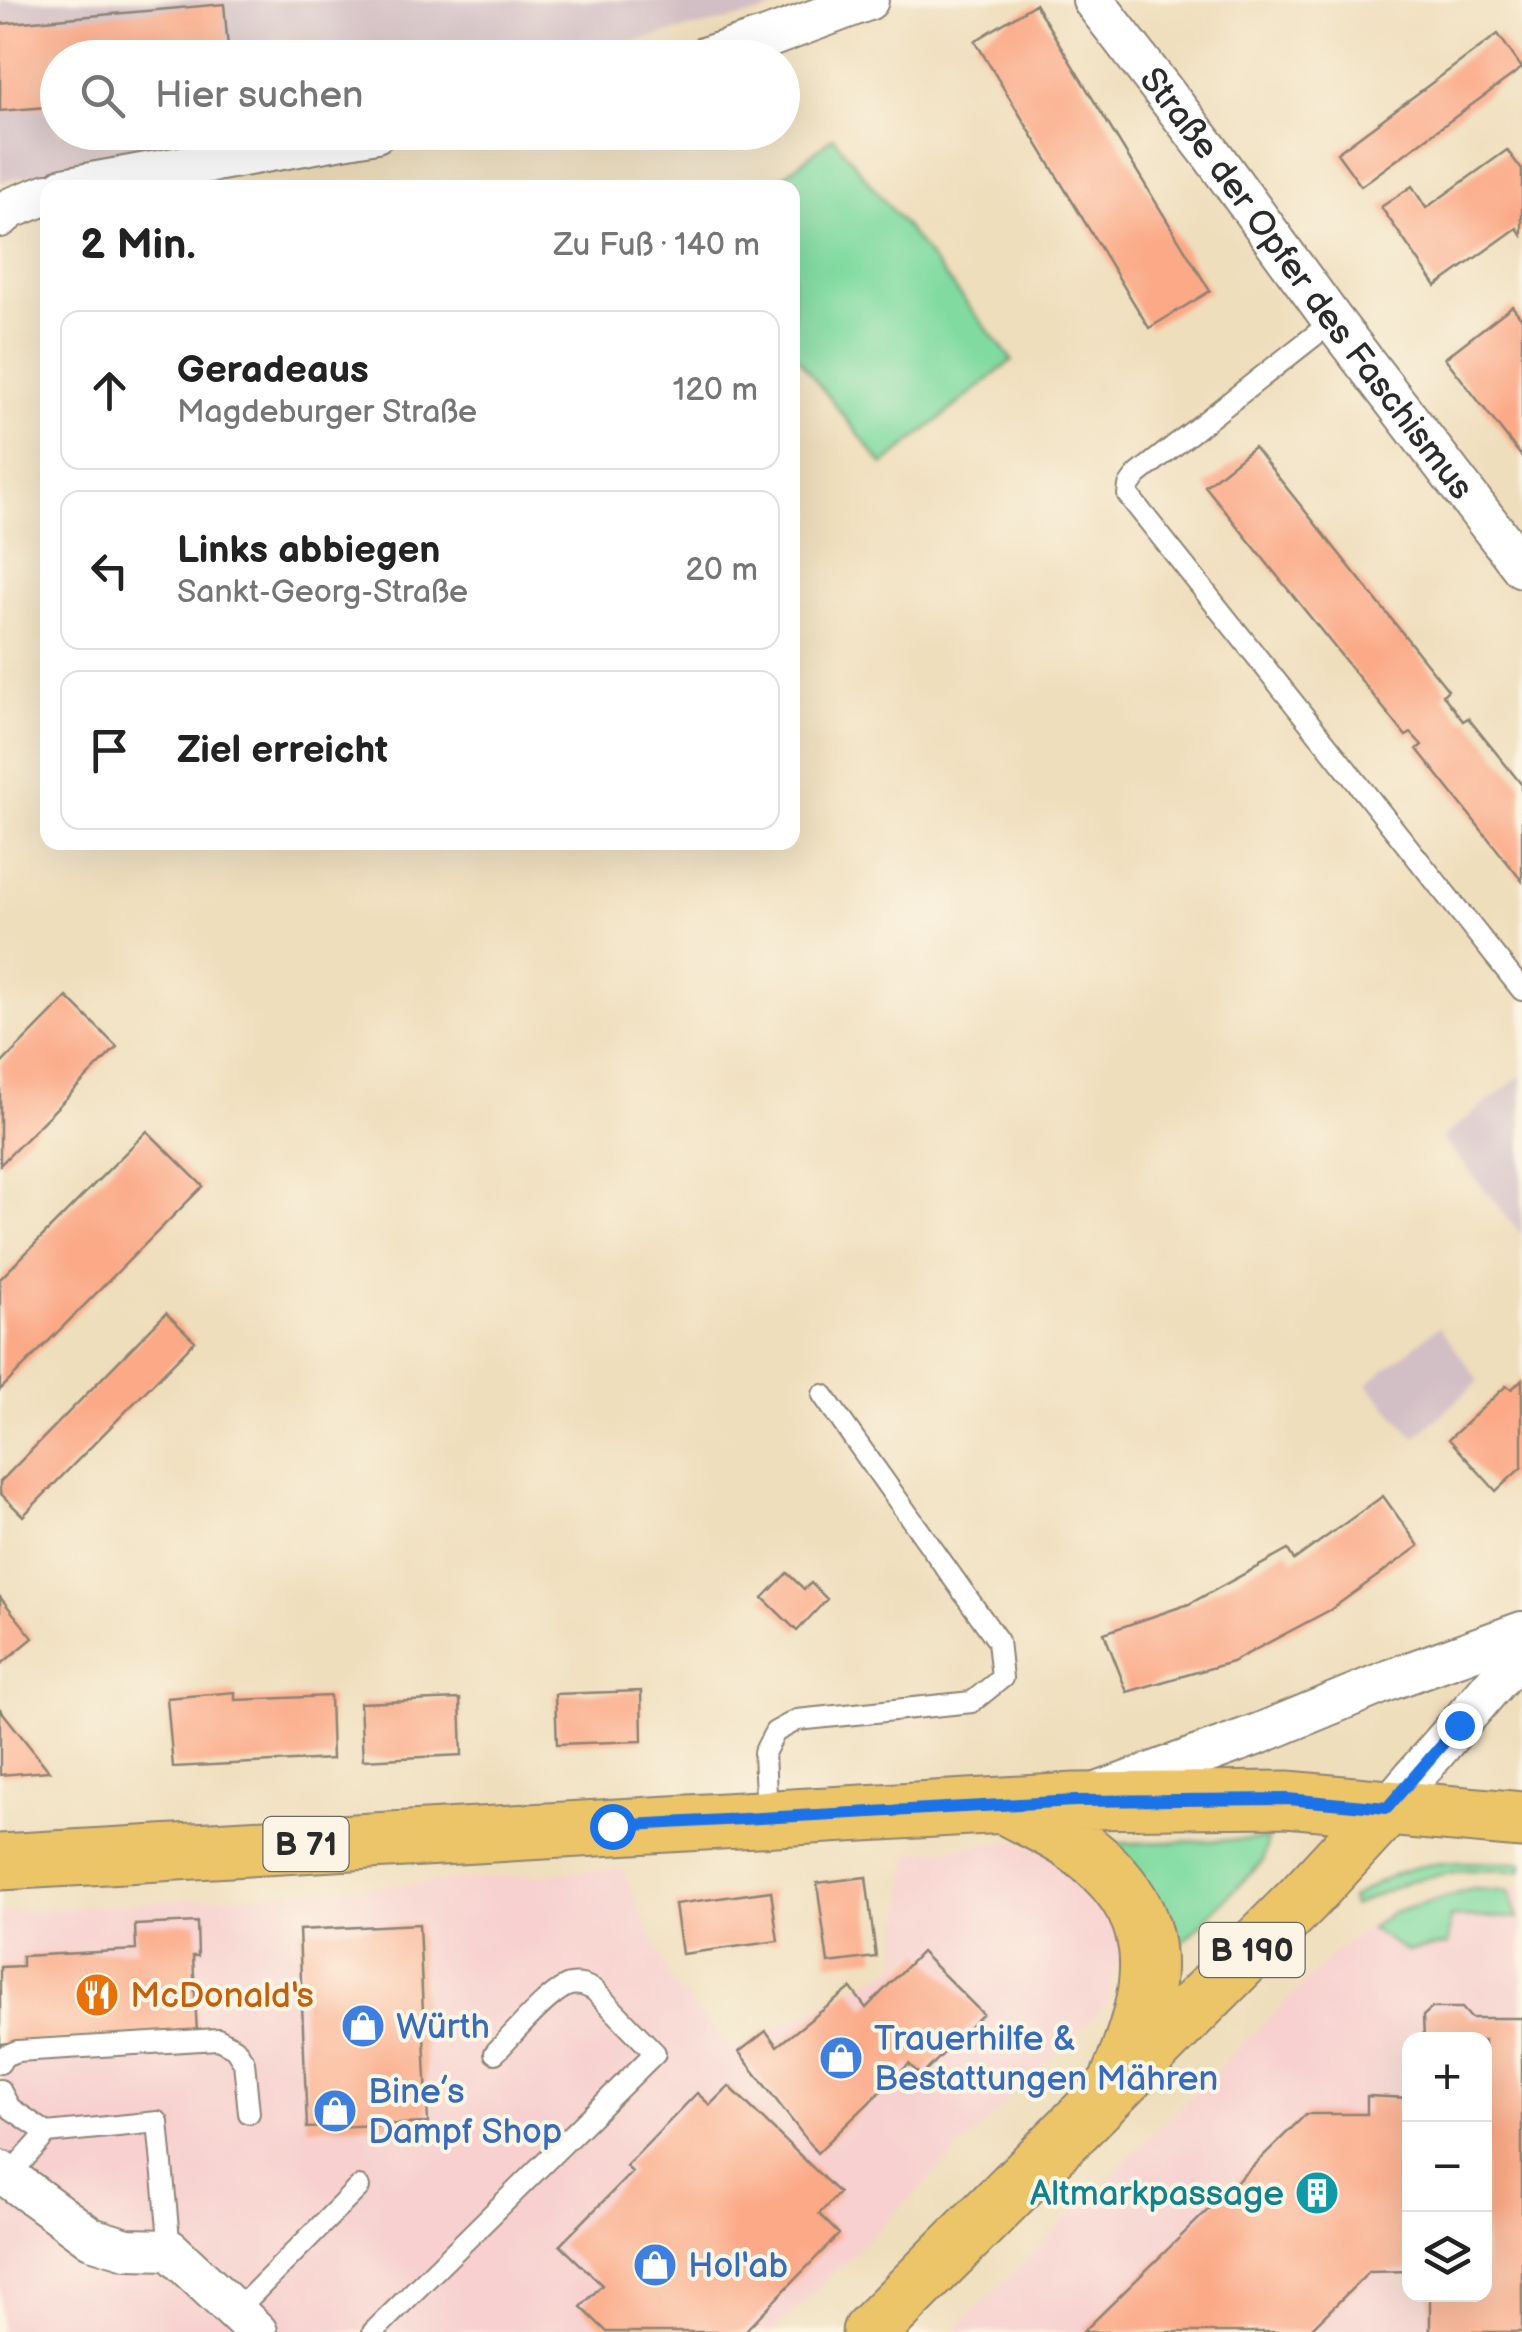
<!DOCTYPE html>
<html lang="de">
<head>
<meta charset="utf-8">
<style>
	:root { --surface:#fff; --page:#f2f2f2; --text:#222; --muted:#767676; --line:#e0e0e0 }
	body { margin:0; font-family:"Balsamiq Sans",sans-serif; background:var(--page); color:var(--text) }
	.controls { position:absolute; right:30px; bottom:30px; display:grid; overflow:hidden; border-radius:20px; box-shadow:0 10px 40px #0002 }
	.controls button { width:90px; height:90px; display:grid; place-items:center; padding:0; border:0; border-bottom:2px solid var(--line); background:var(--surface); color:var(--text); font:50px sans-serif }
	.stop { position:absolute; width:30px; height:30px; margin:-22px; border:8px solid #1a73e8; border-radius:50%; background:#fff }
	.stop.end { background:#1a73e8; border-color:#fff; box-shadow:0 2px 10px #0008 }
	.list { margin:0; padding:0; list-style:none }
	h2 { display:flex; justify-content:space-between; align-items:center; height:130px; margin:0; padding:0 40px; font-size:42px }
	h2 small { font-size:32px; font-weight:400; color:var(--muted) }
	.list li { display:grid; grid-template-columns:65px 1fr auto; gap:30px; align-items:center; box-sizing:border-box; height:160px; margin:0 20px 20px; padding:0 20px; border:2px solid var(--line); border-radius:20px }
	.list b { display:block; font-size:38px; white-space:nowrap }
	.list p { margin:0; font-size:32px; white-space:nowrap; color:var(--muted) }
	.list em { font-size:32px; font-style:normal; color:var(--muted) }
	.icon { flex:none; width:55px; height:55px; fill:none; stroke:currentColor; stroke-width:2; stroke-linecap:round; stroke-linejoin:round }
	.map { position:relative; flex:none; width:1522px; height:2332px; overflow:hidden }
	.search { position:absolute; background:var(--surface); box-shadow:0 10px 40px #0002; left:40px; top:40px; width:760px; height:110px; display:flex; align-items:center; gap:25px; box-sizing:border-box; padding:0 35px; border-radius:55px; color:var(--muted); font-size:38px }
	.panel { position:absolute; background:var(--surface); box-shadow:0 10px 40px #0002; left:40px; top:180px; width:760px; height:670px; border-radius:20px }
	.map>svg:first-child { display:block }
	.built { fill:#f7d0cf; fill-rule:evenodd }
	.industrial { fill:#d2bec5 }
	.green { fill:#81dba1; stroke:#568366; stroke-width:2.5 }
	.building { fill:#fba986 }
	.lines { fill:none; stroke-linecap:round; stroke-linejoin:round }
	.service-casing { stroke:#8d8474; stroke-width:24 }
	.minor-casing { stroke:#8d8474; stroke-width:44 }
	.primary-casing { stroke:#8d8474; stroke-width:59 }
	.service { stroke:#fff; stroke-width:20 }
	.minor { stroke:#fff; stroke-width:40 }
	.primary { stroke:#edc569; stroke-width:55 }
	.route { stroke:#1a73e8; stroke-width:12 }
	.labels { text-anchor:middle; stroke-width:8; stroke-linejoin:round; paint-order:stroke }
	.shield { fill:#fcf5e5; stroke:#6a6863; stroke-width:2.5 }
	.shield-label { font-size:32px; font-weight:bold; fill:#2b2b2b }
	.street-label { font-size:35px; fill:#2b2b2b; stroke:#fcf5e5 }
	.food-label { font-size:35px; fill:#c56008; stroke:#fcf5e5; text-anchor:start }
	.shop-label { font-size:35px; fill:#366cbe; stroke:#fcf5e5; text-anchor:start }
	.culture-label { font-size:35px; fill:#0d838f; stroke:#fcf5e5; text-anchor:end }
</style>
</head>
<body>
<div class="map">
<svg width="1522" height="2332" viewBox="0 0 1522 2332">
	<rect width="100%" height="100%" fill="#fcf5e5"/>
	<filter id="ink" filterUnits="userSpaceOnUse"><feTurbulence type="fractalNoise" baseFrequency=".01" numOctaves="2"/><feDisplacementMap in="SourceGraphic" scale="20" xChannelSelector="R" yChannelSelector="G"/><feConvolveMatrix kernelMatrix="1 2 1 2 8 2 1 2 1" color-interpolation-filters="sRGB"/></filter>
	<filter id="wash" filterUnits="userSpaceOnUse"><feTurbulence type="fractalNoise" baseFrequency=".0048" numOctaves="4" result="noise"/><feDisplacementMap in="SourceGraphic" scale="40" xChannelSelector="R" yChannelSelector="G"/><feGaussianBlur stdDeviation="2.25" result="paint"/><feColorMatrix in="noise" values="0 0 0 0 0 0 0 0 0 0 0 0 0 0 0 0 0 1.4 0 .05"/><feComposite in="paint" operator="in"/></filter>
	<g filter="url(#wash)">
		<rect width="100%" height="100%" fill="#efdebc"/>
		<!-- built -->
		<path class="built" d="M1017,1841L1071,1866L1113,1907L1127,1961L1114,1968L1107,2004L773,2332H0V1913L622,1869L671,1982L732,2050L897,1967L909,1853Z
			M1472,1886L1522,1889V2332H953L1338,1950L1386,1912ZM1410,2040H1484V2294H1410Z"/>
		<!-- industrial -->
		<path class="industrial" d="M0,0H789L766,12L562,57L58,58V132L223,133L0,182Z
			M1522,1075V1235L1442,1138Z
			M1439,1326L1479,1381L1415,1438L1367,1384Z"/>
		<!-- green -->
		<path class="green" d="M833,137L1012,360L883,465L793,352L792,188L770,187Z
			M1268,1839L1263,1861L1163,1962L1108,1844Z
			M1464,1862L1522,1863L1521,1871L1465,1870L1408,1881L1353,1906L1351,1899C1390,1872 1417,1863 1464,1862Z
			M1472,1889L1508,1891L1518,1918L1450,1917L1448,1945L1406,1951L1370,1929L1390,1914Z"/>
		<g id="blocks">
			<!-- building -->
			<path class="building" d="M224,4L229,58H58V106L0,111V24Z
				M1035,4L1210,291L1149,328L975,41Z
				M1498,34L1522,68L1361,186L1337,153Z
				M1507,150L1522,170V235L1517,228L1436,286L1381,207L1412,186L1426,208Z
				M1512,306L1522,319V457L1445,358Z
				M1254,447L1448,690L1443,695L1463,721L1468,718L1522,785V881L1417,749L1422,745L1411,733L1406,736L1205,486Z
				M67,997L117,1047L0,1165V1065Z
				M147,1131L203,1186L0,1390V1279Z
				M166,1313L195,1341L23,1516L0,1493V1482Z
				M1522,1379V1467L1496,1491L1449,1439L1506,1386L1512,1389Z
				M1383,1496L1419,1546L1330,1610L1232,1662L1127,1692L1104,1633L1189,1604L1288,1550L1294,1560Z
				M787,1573L804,1589L811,1583L827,1599L797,1631L763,1598Z
				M0,1597L33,1638L0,1665Z
				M641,1691L642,1741L557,1744L555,1694Z
				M235,1692V1700L330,1696L332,1759L173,1767L167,1698Z
				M460,1699L462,1755L363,1760L360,1703Z
				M0,1709L49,1771L0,1775Z
				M866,1877L876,1957L828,1963L817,1883Z
				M771,1891L778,1941L682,1954L675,1904Z
				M197,1922L198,1956H193L197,2034L0,2044V1967L22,1966V1956L136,1950L135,1925Z
				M419,1924L428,2123L307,2128L299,1930Z
				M921,1952L983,2014L921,2076L909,2064L817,2153L739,2052L766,2031L777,2046L851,1988L866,2008Z
				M1432,2008H1462L1471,2018H1522V2332H1430V2294H1484V2040H1424L1423,2016Z
				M729,2086L839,2193L819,2214L839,2234L744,2332H607L581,2307L602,2285L560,2245L632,2172L626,2166L697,2093L710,2105Z
				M1367,2096L1410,2098V2271L1369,2272L1308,2332H1083L1306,2114H1367Z"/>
		</g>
	</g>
	<g filter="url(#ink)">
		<use href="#blocks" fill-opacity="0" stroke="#8d8474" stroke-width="2.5"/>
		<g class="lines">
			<defs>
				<path id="service" d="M1333,321L1137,475L1129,486L1128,495L1522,990
					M767,1817L764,1753L775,1732L797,1720L972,1702L1002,1678L998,1641L823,1395
					M0,2063L4,2056L17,2051L218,2039L235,2048L244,2062L249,2113
					M0,2090L10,2108L47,2133
					M8,2177L47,2133L158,2122L170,2250
					M236,2311L359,2187
					M373,2332L655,2053L594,1990C586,1986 580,1983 570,1985C550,1990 511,2037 495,2053"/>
				<g id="minor">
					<path id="s1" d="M1093,0L1213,156L1333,321L1522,567"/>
					<path d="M703,58L767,38L868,0"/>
					<path d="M64,188L376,132"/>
					<path d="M0,217L11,208L48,194"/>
					<path d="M1100,1792L1261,1733L1392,1679L1522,1632"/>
					<path d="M1387,1808L1522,1651"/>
					<path d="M0,2171L91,2238L127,2249L170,2250L257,2332"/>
				</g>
				<path id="primary" d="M1005,1806C1027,1818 1052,1829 1073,1843C1168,1910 1159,1980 1119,2077
					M0,1862L1075,1801L1287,1799L1522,1820
					M870,2332L1303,1899L1387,1808"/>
			</defs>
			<!-- service casing -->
			<use href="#service" class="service-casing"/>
			<!-- minor casing -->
			<use href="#minor" class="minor-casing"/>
			<!-- primary casing -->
			<use href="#primary" class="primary-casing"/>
			<!-- service -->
			<use href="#service" class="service"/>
			<!-- minor -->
			<use href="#minor" class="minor"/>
			<!-- primary -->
			<use href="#primary" class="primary"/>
		</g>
	</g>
	<g class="lines" filter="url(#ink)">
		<!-- route -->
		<path class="route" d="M612,1826L1075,1801L1287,1799L1387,1808L1459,1725"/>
	</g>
	<!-- icons -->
	<defs>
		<symbol id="restaurant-disc" viewBox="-11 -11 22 22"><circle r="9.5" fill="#e8710a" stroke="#fcf5e5"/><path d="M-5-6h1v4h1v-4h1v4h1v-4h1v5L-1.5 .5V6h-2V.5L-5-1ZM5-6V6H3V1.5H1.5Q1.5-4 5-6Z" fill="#fff"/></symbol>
		<symbol id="shop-disc" viewBox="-11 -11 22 22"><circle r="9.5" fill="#3f7fe0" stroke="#fcf5e5"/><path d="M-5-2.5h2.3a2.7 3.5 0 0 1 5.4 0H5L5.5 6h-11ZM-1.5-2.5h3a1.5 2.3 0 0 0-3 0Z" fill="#fff"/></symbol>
		<symbol id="building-disc" viewBox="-11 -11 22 22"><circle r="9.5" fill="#0f9aa8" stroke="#fcf5e5"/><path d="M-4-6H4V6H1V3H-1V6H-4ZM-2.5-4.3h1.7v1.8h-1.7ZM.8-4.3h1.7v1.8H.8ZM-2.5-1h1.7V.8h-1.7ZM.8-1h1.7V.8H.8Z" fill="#fff"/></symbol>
	</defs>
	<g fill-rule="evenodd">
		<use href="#restaurant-disc" x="72" y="1970" width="50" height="50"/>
		<use href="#shop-disc" x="338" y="2001" width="50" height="50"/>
		<use href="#shop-disc" x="816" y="2033" width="50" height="50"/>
		<use href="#shop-disc" x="310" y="2086" width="50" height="50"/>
		<use href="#building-disc" x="1292" y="2168" width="50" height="50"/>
		<use href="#shop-disc" x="630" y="2240" width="50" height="50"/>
	</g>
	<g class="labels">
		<!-- shield labels -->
		<g class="shield">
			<rect x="263.5" y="1817" width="85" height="54" rx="8"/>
			<rect x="1199.5" y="1923" width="105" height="54" rx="8"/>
		</g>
		<g class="shield-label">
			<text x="306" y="1855">B 71</text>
			<text x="1252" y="1961">B 190</text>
		</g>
		<!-- street labels -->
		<g class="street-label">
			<text dy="12" stroke="none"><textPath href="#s1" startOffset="355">Straße der Opfer des Faschismus</textPath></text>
		</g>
		<!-- food labels -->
		<g class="food-label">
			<text x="130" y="2007">McDonald's</text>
		</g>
		<!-- shop labels -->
		<g class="shop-label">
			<text x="396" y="2038">Würth</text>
			<text x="874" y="2050">Trauerhilfe &amp;<tspan x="874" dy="40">Bestattungen Mähren</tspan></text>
			<text x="368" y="2103">Bine’s<tspan x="368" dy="40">Dampf Shop</tspan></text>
			<text x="688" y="2277">Hol'ab</text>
		</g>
		<!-- culture labels -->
		<g class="culture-label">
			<text x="1284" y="2205">Altmarkpassage</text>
		</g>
	</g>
</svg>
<div class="controls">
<button>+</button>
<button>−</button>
<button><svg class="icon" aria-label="layers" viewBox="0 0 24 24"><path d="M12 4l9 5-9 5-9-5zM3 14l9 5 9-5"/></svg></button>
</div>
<div class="stop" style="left:612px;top:1826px"></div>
<div class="stop end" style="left:1459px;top:1725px"></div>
<div class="search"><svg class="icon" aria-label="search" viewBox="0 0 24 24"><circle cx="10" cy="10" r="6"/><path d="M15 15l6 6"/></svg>Hier suchen</div>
<section class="panel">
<h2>2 Min.<small>Zu Fuß · 140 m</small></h2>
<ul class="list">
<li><svg class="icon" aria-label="ahead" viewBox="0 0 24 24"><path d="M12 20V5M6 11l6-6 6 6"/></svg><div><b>Geradeaus</b><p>Magdeburger Straße</p></div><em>120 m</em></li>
<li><svg class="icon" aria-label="left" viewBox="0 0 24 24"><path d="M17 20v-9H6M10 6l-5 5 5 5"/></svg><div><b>Links abbiegen</b><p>Sankt-Georg-Straße</p></div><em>20 m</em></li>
<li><svg class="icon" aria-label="arrive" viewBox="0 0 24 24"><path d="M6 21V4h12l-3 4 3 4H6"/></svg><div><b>Ziel erreicht</b></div></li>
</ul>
</section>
</div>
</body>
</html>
